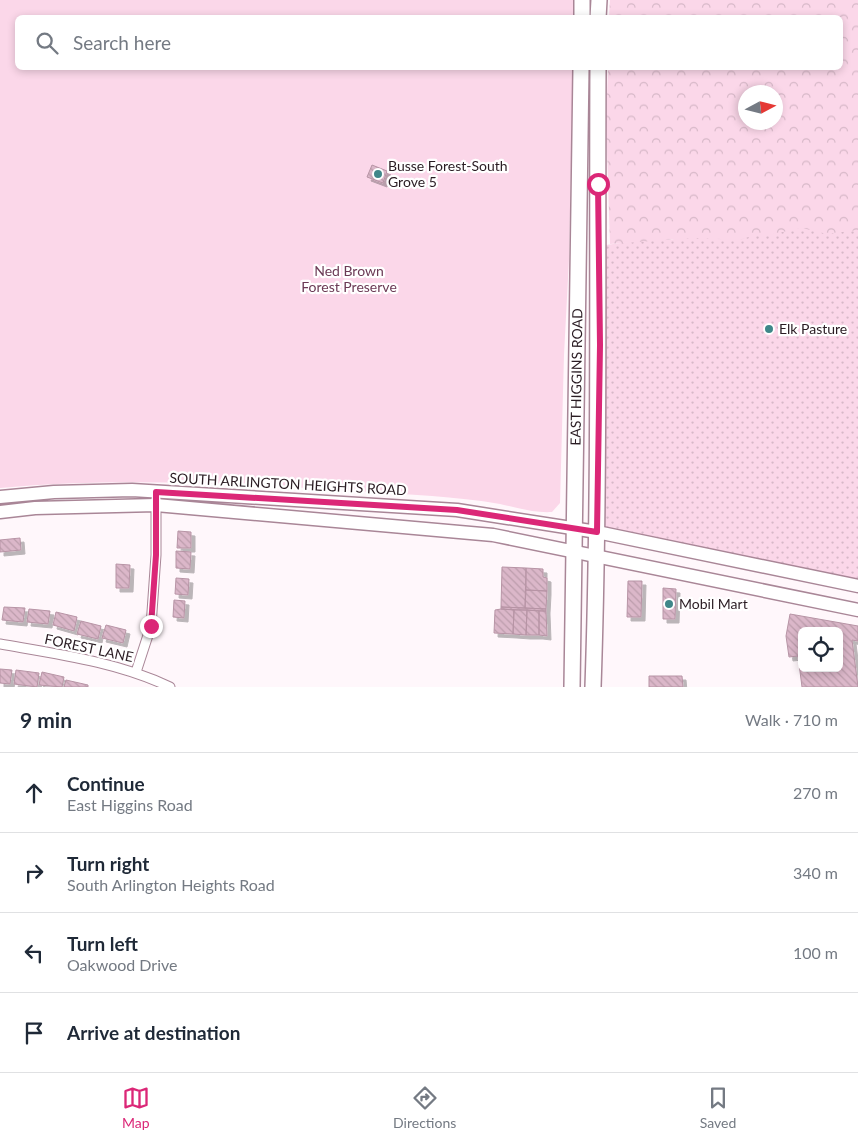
<!DOCTYPE html>
<html lang="en">
<head>
<meta charset="utf-8">
<style>
	:root { --surface:#fff; --page:#f2f2f3; --text:#1f2937; --muted:#747a83; --line:#e0e1e3; --accent:#db2777 }
	body { margin:0; font-family:Lato,sans-serif; background:var(--page); color:var(--text) }
	.controls { position:absolute; right:15px; bottom:15px; display:grid; overflow:hidden; border-radius:8px; box-shadow:0 2px 8px #0003 }
	.controls button { width:45px; height:45px; display:grid; place-items:center; padding:0; border:0; border-bottom:1px solid var(--line); background:var(--surface); color:var(--text); font:25px sans-serif }
	.compass { position:absolute; left:738px; top:85px; width:45px; height:45px; border-radius:50%; background:var(--surface); box-shadow:0 2px 8px #0003; rotate:83deg }
	.stop { position:absolute; width:15px; height:15px; margin:-11px; border:4px solid #db2777; border-radius:50%; background:#fff }
	.stop.end { background:#db2777; border-color:#fff; box-shadow:0 1px 5px #0008 }
	.list { margin:0; padding:0; list-style:none }
	h2 { display:flex; justify-content:space-between; align-items:center; height:65px; margin:0; padding:0 20px; font-size:21px }
	h2 small { font-size:16px; font-weight:400; color:var(--muted) }
	.list li { display:grid; grid-template-columns:32px 1fr auto; gap:15px; align-items:center; box-sizing:border-box; height:80px; padding:0 20px; border-top:1px solid var(--line) }
	.list b { display:block; font-size:19px; white-space:nowrap }
	.list p { margin:0; font-size:16px; white-space:nowrap; color:var(--muted) }
	.list em { font-size:16px; font-style:normal; color:var(--muted) }
	.icon { flex:none; width:28px; height:28px; fill:none; stroke:currentColor; stroke-width:2; stroke-linecap:round; stroke-linejoin:round }
	.map { position:relative; flex:none; width:858px; height:687px; overflow:hidden }
	.search { position:absolute; background:var(--surface); box-shadow:0 2px 8px #0003; left:15px; right:15px; top:15px; height:55px; display:flex; align-items:center; gap:12px; box-sizing:border-box; padding:0 18px; border-radius:8px; color:var(--muted); font-size:19px }
	.sheet { height:385px; background:var(--surface) }
	nav { display:flex; justify-content:space-around; align-items:center; box-sizing:border-box; height:70px; border-top:1px solid var(--line); background:var(--surface); font-size:14px; color:var(--muted) }
	nav a { display:grid; justify-items:center; gap:2px }
	nav .on { color:var(--accent) }
	.map>svg:first-child { display:block }
	.grass { fill:url(#grass-dots) }
	.forest { fill:url(#forest-crowns); fill-rule:evenodd }
	.green { fill:#fbd7e9 }
	.building { fill:url(#building-back-hatch); stroke:#b794a5; fill-rule:evenodd; filter:url(#shadow) }
	.lines { fill:none; stroke-linecap:round; stroke-linejoin:round }
	.street-casing { stroke:#a98697; stroke-width:11 }
	.secondary-casing { stroke:#a98697; stroke-width:15 }
	.primary-casing { stroke:#a98697; stroke-width:18 }
	.street { stroke:#fff; stroke-width:9 }
	.secondary { stroke:#fff; stroke-width:12 }
	.primary { stroke:#fff; stroke-width:15 }
	.route { stroke:#db2777; stroke-width:6 }
	.poi-dot { fill:#3f8789; stroke:#fff; stroke-width:2 }
	.labels { text-anchor:middle; stroke-width:4.5; stroke-linejoin:round; paint-order:stroke }
	.poi-label { font-size:14px; fill:#2a1c23; stroke:#fff; text-anchor:start }
	.park-label { font-size:14px; fill:#6b3a55; stroke:#fff }
	.street-label { font-size:14px; fill:#2a1c23; stroke:#fff }
</style>
</head>
<body>
<div class="map">
<svg width="858" height="687" viewBox="0 0 858 687">
	<defs>
		<pattern id="grass-dots" width="8" height="8" patternUnits="userSpaceOnUse" patternTransform="scale(1.25)"><rect width="8" height="8" fill="#fbd7e9"/><path d="M2 2h.1M6 6h.1" fill="none" stroke="#d7b8c8" stroke-width="1.8" stroke-linecap="round"/></pattern>
		<pattern id="forest-crowns" width="20" height="18" patternUnits="userSpaceOnUse" patternTransform="scale(1.25)"><rect width="20" height="18" fill="#fbd7e9"/><path d="M2 6a3 3 0 1 1 6 0M12 15a3 3 0 1 1 6 0" fill="none" stroke="#d7b8c8"/></pattern>
		<pattern id="building-back-hatch" width="6" height="6" patternUnits="userSpaceOnUse" patternTransform="scale(1.25)"><rect width="6" height="6" fill="#dbb7c9"/><path d="M-1 5l2 2M0 0l6 6M5-1l2 2" fill="none" stroke="#bc9dac"/></pattern>
		<filter id="shadow"><feDropShadow dx="4" dy="4" stdDeviation="0" flood-color="#0004"/></filter>
	</defs>
	<rect width="100%" height="100%" fill="#fff7fb"/>
	<!-- grass -->
	<path class="grass" d="M858,177V584L597,532L598,246L651,239L671,240Z"/>
	<!-- forest -->
	<path class="forest" d="M610,0H858V230L827,234L802,228L768,235H754L740,240L695,238L610,244L606,122L608,68H840V18L609,17ZM746,92H776V122H746Z"/>
	<!-- green -->
	<path class="green" d="M0,0H575V18H18V68H573L569,259L564,355L560,503L552,512C534,513 518,508 500,504C478,500 454,498 432,496C290,487 142,475 0,488Z"/>
	<!-- building -->
	<path class="building" d="M372,165L387,171L383,183L367,177Z
		M178,531L191,532V548H177Z
		M20,538L21,550L0,552V540Z
		M176,551L191,552L190,569L176,568Z
		M116,564L130,565L129,588H116Z
		M502,567L526,568L525,608L501,607Z
		M526,568L543,569V577L547,578V591L526,590Z
		M176,578L189,579L188,595L175,594Z
		M628,581H642L641,617H627Z
		M663,588L676,589L675,619H663Z
		M526,590L547,591L546,609L525,608Z
		M174,600L185,601L184,618L173,617Z
		M4,607L25,608L23,622L2,620Z
		M501,607L546,609V611L501,609Z
		M29,609L50,611L48,624L27,622Z
		M501,609L514,610L513,634L494,633L495,610Z
		M514,610H527L526,635L513,634Z
		M527,610L539,611V635H526Z
		M539,611H546L547,636L539,635Z
		M56,612L77,617L74,631L53,625Z
		M790,614L858,626V641L852,640L858,687H802L798,656L789,657L786,636ZM802,631H839V668H802Z
		M81,621L101,626L98,639L77,634Z
		M106,625L126,630L123,643L102,638Z
		M0,669L12,670L10,684L0,683Z
		M16,670L39,673L37,687L14,684Z
		M42,672L64,677L62,687L39,685Z
		M649,676H682L683,687H649Z
		M66,680L88,685V687H64Z"/>
	<g class="lines">
		<defs>
			<path id="street" d="M0,644C57,654 118,662 170,687
				M136,672L151,626L156,555V499"/>
			<path id="secondary" d="M0,497L54,492L132,490L457,510L597,532L858,586
				M0,512L35,508L156,505L493,535L858,610"/>
			<g id="primary">
				<path d="M582,18V0"/>
				<path d="M598,18L599,0"/>
				<path id="s1" d="M572,687L581,68"/>
				<path d="M593,687C600,480 597,274 598,68"/>
			</g>
		</defs>
		<!-- street casing -->
		<use href="#street" class="street-casing"/>
		<!-- secondary casing -->
		<use href="#secondary" class="secondary-casing"/>
		<!-- primary casing -->
		<use href="#primary" class="primary-casing"/>
		<!-- street -->
		<use href="#street" class="street"/>
		<!-- secondary -->
		<use href="#secondary" class="secondary"/>
		<!-- primary -->
		<use href="#primary" class="primary"/>
	</g>
	<g class="lines">
		<!-- route -->
		<path class="route" d="M151,626L156,555V492L457,510L597,532L600,345L598,184"/>
	</g>
	<!-- markers -->
	<g class="poi-dot">
		<circle cx="378" cy="174" r="5"/>
		<circle cx="769" cy="329" r="5"/>
		<circle cx="669" cy="604" r="5"/>
	</g>
	<g class="labels">
		<!-- poi labels -->
		<g class="poi-label">
			<text x="388" y="171">Busse Forest-South<tspan x="388" dy="16">Grove 5</tspan></text>
			<text x="779" y="334">Elk Pasture</text>
			<text x="679" y="609">Mobil Mart</text>
		</g>
		<!-- park labels -->
		<g class="park-label">
			<text x="349" y="276">Ned Brown<tspan x="349" dy="16">Forest Preserve</tspan></text>
		</g>
		<!-- street labels -->
		<g class="street-label">
			<text dy="5" stroke="none"><textPath href="#s1" startOffset="310">EAST HIGGINS ROAD</textPath></text>
			<text transform="translate(288 484) rotate(3)" y="5">SOUTH ARLINGTON HEIGHTS ROAD</text>
			<text transform="translate(89 648) rotate(12)" y="5">FOREST LANE</text>
		</g>
	</g>
</svg>
<div class="controls">
<button><svg class="icon" aria-label="locate" viewBox="0 0 24 24"><circle cx="12" cy="12" r="6"/><path d="M12 2v4M12 18v4M2 12h4M18 12h4"/></svg></button>
</div>
<svg class="compass" viewBox="-18 -18 36 36"><path d="M0-13l5 13h-10z" fill="#e53935"/><path d="M0 13l5-13h-10z" fill="#747a83"/></svg>
<div class="stop" style="left:598px;top:184px"></div>
<div class="stop end" style="left:151px;top:626px"></div>
<div class="search"><svg class="icon" aria-label="search" viewBox="0 0 24 24"><circle cx="10" cy="10" r="6"/><path d="M15 15l6 6"/></svg>Search here</div>
</div>
<section class="sheet">
<h2>9 min<small>Walk · 710 m</small></h2>
<ul class="list">
<li><svg class="icon" aria-label="ahead" viewBox="0 0 24 24"><path d="M12 20V5M6 11l6-6 6 6"/></svg><div><b>Continue</b><p>East Higgins Road</p></div><em>270 m</em></li>
<li><svg class="icon" aria-label="right" viewBox="0 0 24 24"><path d="M7 20v-9h11M14 6l5 5-5 5"/></svg><div><b>Turn right</b><p>South Arlington Heights Road</p></div><em>340 m</em></li>
<li><svg class="icon" aria-label="left" viewBox="0 0 24 24"><path d="M17 20v-9H6M10 6l-5 5 5 5"/></svg><div><b>Turn left</b><p>Oakwood Drive</p></div><em>100 m</em></li>
<li><svg class="icon" aria-label="arrive" viewBox="0 0 24 24"><path d="M6 21V4h12l-3 4 3 4H6"/></svg><div><b>Arrive at destination</b></div></li>
</ul>
</section>
<nav>
<a class="on"><svg class="icon" aria-label="map" viewBox="0 0 24 24"><path d="M3 6l6-2 6 2 6-2v14l-6 2-6-2-6 2zM9 4v14M15 6v14"/></svg>Map</a>
<a><svg class="icon" aria-label="directions" viewBox="0 0 24 24"><path d="M12 3l9 9-9 9-9-9zM9 14v-3h6M13 9l2 2-2 2"/></svg>Directions</a>
<a><svg class="icon" aria-label="saved" viewBox="0 0 24 24"><path d="M7 4h10v16l-5-4-5 4z"/></svg>Saved</a>
</nav>
</body>
</html>
